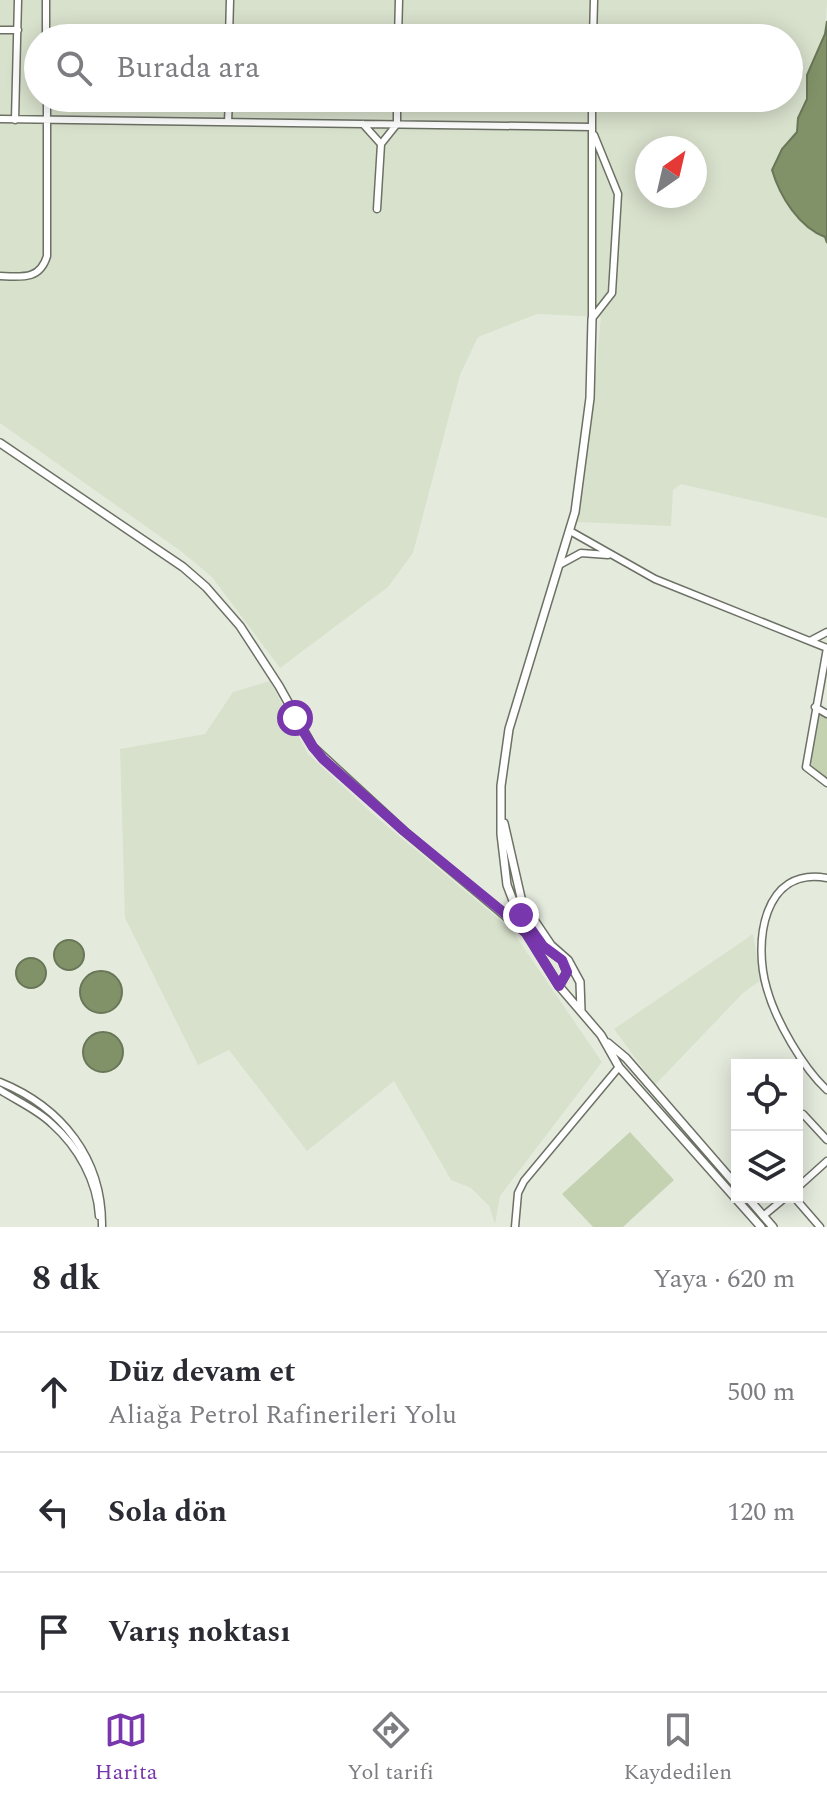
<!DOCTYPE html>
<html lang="tr">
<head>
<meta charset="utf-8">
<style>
	:root { --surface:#fff; --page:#f7f7f7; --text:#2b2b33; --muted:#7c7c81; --line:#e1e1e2; --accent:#7837ac }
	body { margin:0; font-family:Spectral,serif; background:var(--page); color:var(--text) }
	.controls { position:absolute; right:24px; bottom:24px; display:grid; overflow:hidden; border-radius:0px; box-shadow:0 4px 20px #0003 }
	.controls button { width:72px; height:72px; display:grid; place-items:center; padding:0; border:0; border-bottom:2px solid var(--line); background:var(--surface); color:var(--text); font:40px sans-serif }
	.compass { position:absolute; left:635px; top:136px; width:72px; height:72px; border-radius:50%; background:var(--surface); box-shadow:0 4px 20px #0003; rotate:34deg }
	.stop { position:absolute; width:24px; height:24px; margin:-18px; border:6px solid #7837ac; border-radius:50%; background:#fff }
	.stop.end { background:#7837ac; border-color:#fff; box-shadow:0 2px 8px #0008 }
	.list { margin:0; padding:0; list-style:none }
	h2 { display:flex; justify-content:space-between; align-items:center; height:104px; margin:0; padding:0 32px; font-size:34px }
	h2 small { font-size:26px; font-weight:400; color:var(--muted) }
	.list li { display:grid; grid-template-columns:52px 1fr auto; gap:24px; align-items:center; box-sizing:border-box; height:120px; padding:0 32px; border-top:2px solid var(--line) }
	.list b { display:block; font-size:30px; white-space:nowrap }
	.list p { margin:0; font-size:26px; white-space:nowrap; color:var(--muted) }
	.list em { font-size:26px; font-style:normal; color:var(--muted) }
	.icon { flex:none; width:44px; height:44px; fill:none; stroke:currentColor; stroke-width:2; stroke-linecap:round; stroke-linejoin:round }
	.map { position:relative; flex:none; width:827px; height:1227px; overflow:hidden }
	.search { position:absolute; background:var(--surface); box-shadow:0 4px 20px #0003; left:24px; right:24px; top:24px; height:88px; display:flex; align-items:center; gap:20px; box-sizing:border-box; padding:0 28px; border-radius:44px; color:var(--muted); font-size:30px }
	.sheet { height:464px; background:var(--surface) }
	nav { display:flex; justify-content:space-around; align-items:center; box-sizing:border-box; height:112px; border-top:2px solid var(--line); background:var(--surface); font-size:22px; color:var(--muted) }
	nav a { display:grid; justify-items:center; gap:4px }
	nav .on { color:var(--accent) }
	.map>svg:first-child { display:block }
	.built { fill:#d8e1cc; fill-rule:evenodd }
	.green { fill:#c4d2b2 }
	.water { fill:#819268; stroke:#697657; stroke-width:2 }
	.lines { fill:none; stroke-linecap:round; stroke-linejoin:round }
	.minor-casing { stroke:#6c7165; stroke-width:9 }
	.tertiary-casing { stroke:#6c7165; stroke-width:10 }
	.minor { stroke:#fff; stroke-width:6 }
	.tertiary { stroke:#fff; stroke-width:7 }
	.route { stroke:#7837ac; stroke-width:10 }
</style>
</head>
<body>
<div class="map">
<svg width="827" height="1227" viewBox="0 0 827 1227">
	<rect width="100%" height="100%" fill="#e4ebdd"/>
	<!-- built -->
	<path class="built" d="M0,0H827L825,34L807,75V99L798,118L797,132L782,149L827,243V518L681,484L673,490L671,526L577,522L593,401L601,317L537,314L478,337L460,375L413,553L388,587L280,668L212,577L182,552L0,423ZM38,38H789V98H38ZM647,148H695V196H647Z
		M270,681L308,754L375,816L511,929L602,1062L500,1196L495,1224L489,1206L471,1188L451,1180L394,1081L307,1151L229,1050L198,1065L125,918L120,749L205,734L233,692Z
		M753,934L761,980L743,993L655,1085L614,1029Z"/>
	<!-- green -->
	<path class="green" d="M817,712L827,717V778L811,766Z
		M630,1132L674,1180L623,1227H593L562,1194Z"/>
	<!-- water -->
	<path class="water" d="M827,21V243L825,237C799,227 780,197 772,170L782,149L797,132L798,118L807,99V75L825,34Z
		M54 955a15 15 0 1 1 30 0a15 15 0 1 1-30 0Z
		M16 973a15 15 0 1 1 30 0a15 15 0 1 1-30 0Z
		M80 992a21 21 0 1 1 42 0a21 21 0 1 1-42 0Z
		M83 1052a20 20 0 1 1 40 0a20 20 0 1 1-40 0Z"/>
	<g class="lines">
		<defs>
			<path id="minor" d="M46,0V38
				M0,30H18
				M229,38L230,0
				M398,38L399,0
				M593,38L594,0
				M0,119L592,127
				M15,120L18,0
				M228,122L229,98
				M363,124L381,144
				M594,135L618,194L612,293L594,316
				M377,209L381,144L397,124V98
				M0,276C22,277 40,280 47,256V98
				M592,319V98
				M570,531L655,579L827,648
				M559,565L581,553L608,555
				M810,641L827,632
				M827,648L806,767L827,783
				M815,707L827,714
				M827,878C763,866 753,943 767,989C776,1021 803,1068 827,1090
				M0,1082C62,1107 103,1159 102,1227
				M0,1090C17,1101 38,1110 52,1124C78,1147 97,1181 99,1216
				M803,1114L827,1140
				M797,1188L827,1161
				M794,1197L820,1227
				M763,1216L786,1197
				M515,1227L518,1193L524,1181L619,1067"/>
			<path id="tertiary" d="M0,443L183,567L206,587L240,626L279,686L313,747L404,831L526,933L559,986L601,1035L619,1067L761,1227
				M504,823L522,902L551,945L568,960L580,982L581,1011
				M559,986L567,972L562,960L543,946L515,906L507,885L501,834V786L509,729L575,512L590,398L592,319
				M608,1043L626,1058L737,1186
				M747,1197L773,1227"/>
		</defs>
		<!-- minor casing -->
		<use href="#minor" class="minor-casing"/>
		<!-- tertiary casing -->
		<use href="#tertiary" class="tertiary-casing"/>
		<!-- minor -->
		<use href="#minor" class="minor"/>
		<!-- tertiary -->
		<use href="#tertiary" class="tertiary"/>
	</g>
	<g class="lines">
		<!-- route -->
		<path class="route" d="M295,718L313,747L323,759L404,831L508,916L526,933L559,986L567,972L562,960L543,946L521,915"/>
	</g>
</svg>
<div class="controls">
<button><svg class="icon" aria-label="locate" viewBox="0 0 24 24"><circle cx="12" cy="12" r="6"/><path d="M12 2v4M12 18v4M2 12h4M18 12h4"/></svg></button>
<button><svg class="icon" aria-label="layers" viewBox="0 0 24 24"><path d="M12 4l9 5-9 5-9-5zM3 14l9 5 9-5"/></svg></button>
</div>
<svg class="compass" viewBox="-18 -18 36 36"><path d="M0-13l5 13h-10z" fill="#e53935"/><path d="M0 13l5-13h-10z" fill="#7c7c81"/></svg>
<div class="stop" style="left:295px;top:718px"></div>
<div class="stop end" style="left:521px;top:915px"></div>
<div class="search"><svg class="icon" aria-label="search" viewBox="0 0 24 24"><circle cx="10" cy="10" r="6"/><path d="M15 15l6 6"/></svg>Burada ara</div>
</div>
<section class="sheet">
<h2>8 dk<small>Yaya · 620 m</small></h2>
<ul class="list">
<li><svg class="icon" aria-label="ahead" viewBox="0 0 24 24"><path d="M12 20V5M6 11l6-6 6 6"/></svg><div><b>Düz devam et</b><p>Aliağa Petrol Rafinerileri Yolu</p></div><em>500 m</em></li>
<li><svg class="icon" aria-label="left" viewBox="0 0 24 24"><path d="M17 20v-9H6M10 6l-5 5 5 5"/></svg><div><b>Sola dön</b></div><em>120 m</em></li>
<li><svg class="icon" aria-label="arrive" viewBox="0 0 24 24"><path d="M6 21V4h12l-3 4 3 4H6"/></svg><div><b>Varış noktası</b></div></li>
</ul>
</section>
<nav>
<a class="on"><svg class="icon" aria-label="map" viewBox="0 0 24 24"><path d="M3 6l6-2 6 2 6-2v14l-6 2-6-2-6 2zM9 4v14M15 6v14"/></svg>Harita</a>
<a><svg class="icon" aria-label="directions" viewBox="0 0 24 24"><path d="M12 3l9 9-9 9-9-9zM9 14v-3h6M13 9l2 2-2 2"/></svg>Yol tarifi</a>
<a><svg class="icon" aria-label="saved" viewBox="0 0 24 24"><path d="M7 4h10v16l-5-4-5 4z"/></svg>Kaydedilen</a>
</nav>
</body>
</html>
